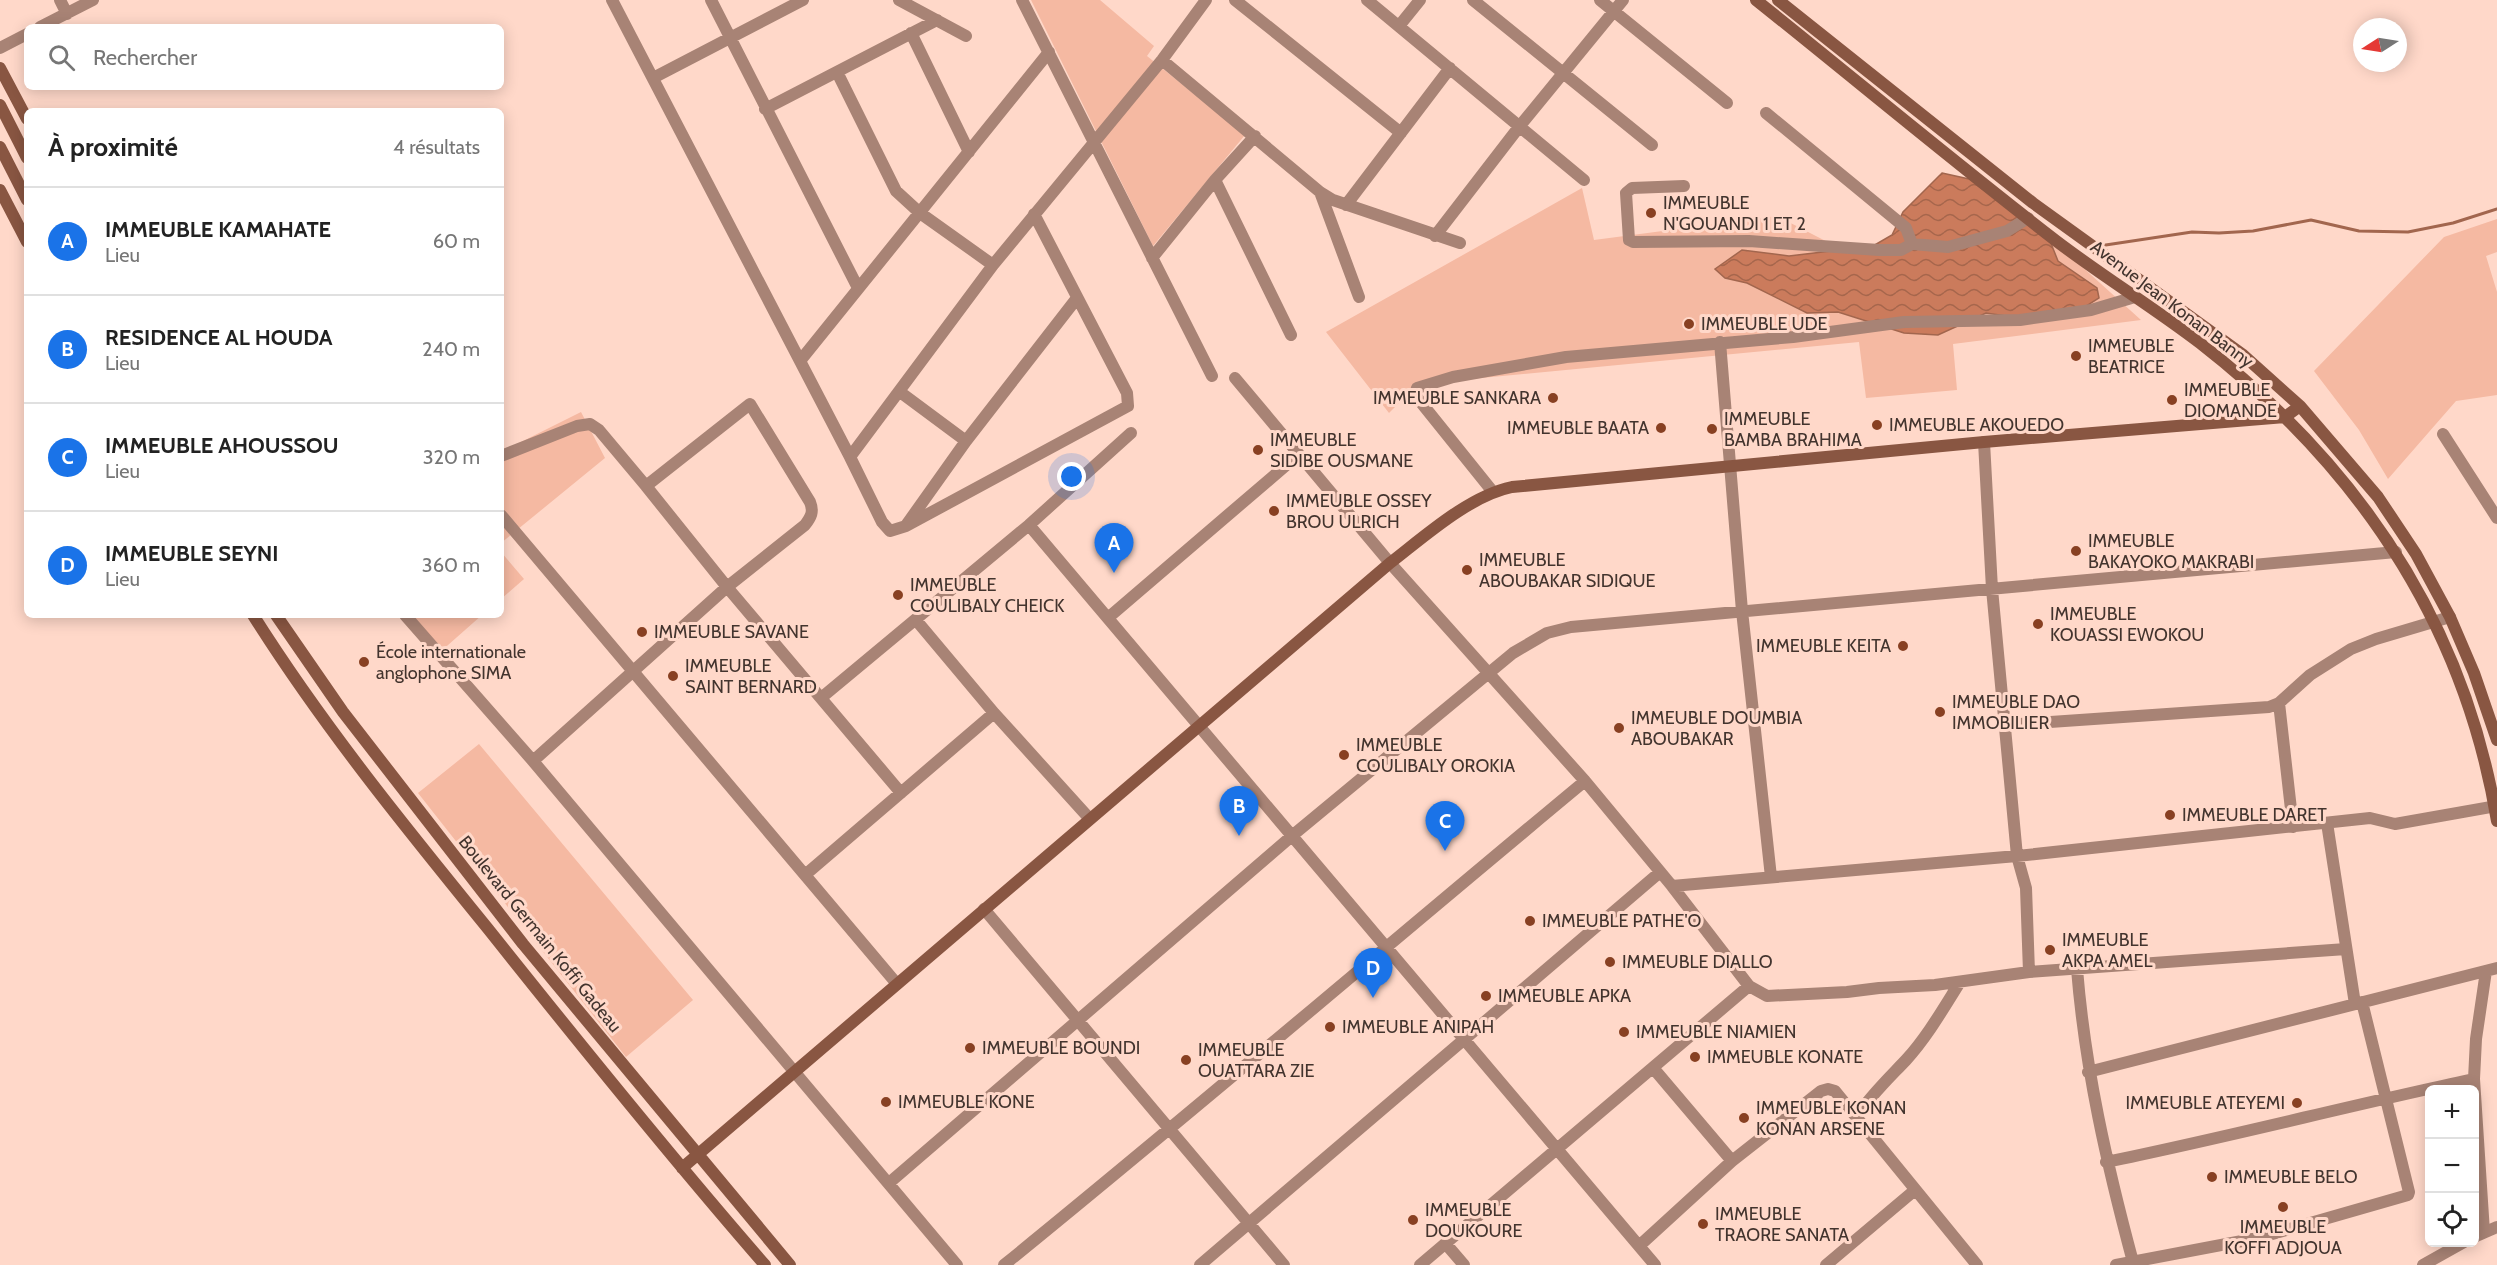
<!DOCTYPE html>
<html lang="fr">
<head>
<meta charset="utf-8">
<style>
	:root { --surface:#fff; --page:#f2f2f2; --text:#222; --muted:#767676; --line:#e0e0e0; --accent:#1a73e8 }
	body { margin:0; font-family:Cabin,sans-serif; background:var(--page); color:var(--text) }
	.controls { position:absolute; right:18px; bottom:18px; display:grid; overflow:hidden; border-radius:9px; box-shadow:0 3px 15px #0003 }
	.controls button { width:54px; height:54px; display:grid; place-items:center; padding:0; border:0; border-bottom:2px solid var(--line); background:var(--surface); color:var(--text); font:30px sans-serif }
	.compass { position:absolute; left:2353px; top:18px; width:54px; height:54px; border-radius:50%; background:var(--surface); box-shadow:0 3px 15px #0003; rotate:258deg }
	.you { position:absolute; left:1072px; top:477px; width:21px; height:21px; margin:-15px; border:4px solid #fff; border-radius:50%; background:#1a73e8; box-shadow:0 0 0 9px #1a73e833 }
	.badge { display:grid; place-items:center; width:39px; height:39px; border-radius:50%; background:var(--accent); color:#fff; font-size:20px; font-weight:700 }
	.pin { position:absolute; translate:-50% -50px; filter:drop-shadow(0 2px 3px #0008) }
	.pin::after { content:''; position:absolute; top:32px; width:21px; height:18px; background:inherit; clip-path:polygon(0 0,100% 0,50% 100%) }
	.list { margin:0; padding:0; list-style:none }
	h2 { display:flex; justify-content:space-between; align-items:center; height:78px; margin:0; padding:0 24px; font-size:26px }
	h2 small { font-size:20px; font-weight:400; color:var(--muted) }
	.list li { display:grid; grid-template-columns:39px 1fr auto; gap:18px; align-items:center; box-sizing:border-box; height:108px; padding:0 24px; border-top:2px solid var(--line) }
	.list b { display:block; font-size:22px; white-space:nowrap }
	.list p { margin:0; font-size:20px; white-space:nowrap; color:var(--muted) }
	.list em { font-size:20px; font-style:normal; color:var(--muted) }
	.icon { flex:none; width:33px; height:33px; fill:none; stroke:currentColor; stroke-width:2; stroke-linecap:round; stroke-linejoin:round }
	.map { position:relative; flex:none; width:2497px; height:1265px; overflow:hidden }
	.search { position:absolute; background:var(--surface); box-shadow:0 3px 15px #0003; left:24px; top:24px; width:480px; height:66px; display:flex; align-items:center; gap:15px; box-sizing:border-box; padding:0 21px; border-radius:9px; color:var(--muted); font-size:22px }
	.panel { position:absolute; background:var(--surface); box-shadow:0 3px 15px #0003; left:24px; top:108px; width:480px; height:510px; border-radius:9px }
	.map>svg:first-child { display:block }
	.grass { fill:#f5b9a2 }
	.water { fill:url(#water-waves); stroke:#a2664e; stroke-width:1.5 }
	.lines { fill:none; stroke-linecap:round; stroke-linejoin:round }
	.stream { stroke:#a2664e; stroke-width:3 }
	.street { stroke:#a88375; stroke-width:12 }
	.secondary { stroke:#895642; stroke-width:12 }
	.poi-dot { fill:#884022; stroke:#ffd8c9; stroke-width:2 }
	.labels { text-anchor:middle; stroke-width:6; stroke-linejoin:round; paint-order:stroke }
	.poi-label { font-size:18px; fill:#43342e; stroke:#ffd8c9; text-anchor:start }
	.street-label { font-size:18px; fill:#43342e; stroke:#ffd8c9 }
</style>
</head>
<body>
<div class="map">
<svg width="2497" height="1265" viewBox="0 0 2497 1265">
	<defs>
		<pattern id="water-waves" width="16" height="10" patternUnits="userSpaceOnUse" patternTransform="scale(1.5)"><rect width="16" height="10" fill="#cb7b5c"/><path d="M0 5q4-4 8 0t8 0" fill="none" stroke="#a6664c"/></pattern>
	</defs>
	<rect width="100%" height="100%" fill="#ffd8c9"/>
	<!-- grass -->
	<path class="grass" d="M1031,0H1100L1154,46L1147,56L1245,135L1153,246Z
		M1582,188L1594,240L1777,216L1845,251L1789,256L1742,250L1731,259L1725,278L1747,283L1807,313L1838,312L1868,322L1960,324L1986,313L2013,317L2097,288L2058,261L2048,236L2141,320L1953,344L1957,390L1866,398L1859,342L1418,384L1389,413L1326,332Z
		M2497,219V252L2486,256L2497,292V395L2456,401L2388,479L2359,430L2314,371L2444,237Z
		M581,412L605,458L501,543V452Z
		M501,552L524,579L501,599Z
		M407,615H482L439,653Z
		M479,744L693,1000L626,1057L418,793Z"/>
	<!-- water -->
	<path class="water" d="M1942,173L1969,179L2048,236L2058,261L2097,288L2099,298L2077,312L2013,317L1986,313L1938,335L1904,333L1838,312L1807,313L1747,283L1725,278L1715,269L1742,250L1789,256L1873,246L1892,235L1903,212Z"/>
	<g class="lines">
		<!-- stream -->
		<path class="stream" d="M2099,246L2192,232L2219,233L2253,231L2311,220L2359,231L2408,232L2453,223L2497,209"/>
		<!-- street -->
		<path class="street" d="M60,0L67,14
			M612,0L850,457L882,522L890,531L906,526L1128,406L1127,393L1034,214
			M711,0L858,288
			M899,0L966,36
			M1022,0L1212,376
			M1235,0L1401,133
			M1367,0L1584,180
			M1473,0L1652,145
			M1600,0L1727,103
			M1399,26L1420,0
			M40,27L93,0
			M911,33L969,152
			M0,48L27,34
			M1162,60L1320,192L1333,200L1460,243
			M837,72L896,191L920,213L993,265
			M653,78L803,0
			M765,109L937,20
			M1215,180L1291,335
			M1684,186L1632,188L1626,193L1629,240L1633,242L1749,241L1879,250H1901L1912,244L1906,228L1766,113
			M1320,192L1359,297
			M1346,205L1450,68
			M1435,236L1519,127L1623,0
			M1912,244L1948,247L2007,231L2028,218
			M1152,258L1215,180L1255,136
			M1720,342L1742,611L1771,877
			M800,361L1049,52
			M1235,378L1390,563L1585,781L1672,886L1749,986
			M900,392L966,441
			M2443,434L2497,518
			M1984,442L1992,589L2017,856L2026,888L2029,972
			M501,456L577,426L590,424L599,430L646,486
			M850,457L993,265L1162,60L1206,0
			M1493,492L1415,395L1417,388L1453,377L1566,357L1793,337L1904,322L2020,320L2091,310L2135,297
			M501,515L897,984
			M907,524L966,441L1077,298
			M1029,525L1655,1265
			M405,615L533,761L957,1265
			M1109,617L1298,455
			M916,620L994,713L1089,818
			M821,698L1029,525L1131,433
			M2279,703L2293,827
			M2005,725L2269,707L2279,703L2310,675L2351,649L2376,639L2450,617
			M533,761L727,587L805,525C811,517 814,512 810,502L750,404L646,486L727,587L901,793
			M2327,823L2355,1004
			M805,875L994,713
			M1672,886L2017,856L2370,818L2395,824L2497,806
			M984,909L1284,1265
			M2077,969C2085,1069 2107,1165 2133,1262
			M1654,1069L1732,1161
			M2088,1072L2497,968
			M1856,1117C1871,1095 1888,1079 1906,1060C1927,1037 1943,1009 1960,982
			M2106,1162C2229,1137 2351,1105 2474,1079
			M889,1183L1293,835L1513,653L1547,633L1571,627L2396,552
			M2484,1232L2474,1079L2476,1039L2486,971
			M2474,1237L2497,1227
			M1446,1244L1464,1265
			M1639,1246L1732,1161L1821,1091L1828,1089L1835,1091L1977,1265
			M1004,1265C1200,1106 1391,942 1585,781
			M1200,1265L1659,873
			M1420,1265L1749,986L1767,996L1847,992L1879,988L1935,985L2029,972L2346,949
			M1826,1265L1915,1190
			M2116,1265L2258,1238L2408,1195L2409,1192L2362,1002
			M2423,1265L2464,1242"/>
		<!-- secondary -->
		<path class="secondary" d="M1756,0C1856,80 1954,162 2055,240C2102,276 2153,307 2200,343C2358,466 2464,621 2497,821
			M1778,0L2033,203L2242,354L2300,406L2378,497L2416,554L2450,617L2474,673L2497,740
			M0,68L27,119
			M0,105L27,158
			M0,147L27,200
			M0,190L27,242
			M253,615C323,726 406,828 489,930C579,1043 670,1156 765,1265
			M276,615L343,712L523,944L790,1265
			M682,1168L1390,563C1425,536 1469,496 1512,487L1984,442L2285,417L2300,406"/>
	</g>
	<!-- markers -->
	<g class="poi-dot">
		<circle cx="1651" cy="213" r="6"/>
		<circle cx="1689" cy="324" r="6"/>
		<circle cx="2076" cy="356" r="6"/>
		<circle cx="1553" cy="398" r="6"/>
		<circle cx="2172" cy="400" r="6"/>
		<circle cx="1877" cy="425" r="6"/>
		<circle cx="1661" cy="428" r="6"/>
		<circle cx="1712" cy="429" r="6"/>
		<circle cx="1258" cy="450" r="6"/>
		<circle cx="1274" cy="511" r="6"/>
		<circle cx="2076" cy="551" r="6"/>
		<circle cx="1467" cy="570" r="6"/>
		<circle cx="898" cy="595" r="6"/>
		<circle cx="2038" cy="624" r="6"/>
		<circle cx="642" cy="632" r="6"/>
		<circle cx="1903" cy="646" r="6"/>
		<circle cx="364" cy="662" r="6"/>
		<circle cx="673" cy="676" r="6"/>
		<circle cx="1940" cy="712" r="6"/>
		<circle cx="1619" cy="728" r="6"/>
		<circle cx="1344" cy="755" r="6"/>
		<circle cx="2170" cy="815" r="6"/>
		<circle cx="1530" cy="921" r="6"/>
		<circle cx="2050" cy="950" r="6"/>
		<circle cx="1610" cy="962" r="6"/>
		<circle cx="1486" cy="996" r="6"/>
		<circle cx="1330" cy="1027" r="6"/>
		<circle cx="1624" cy="1032" r="6"/>
		<circle cx="970" cy="1048" r="6"/>
		<circle cx="1695" cy="1057" r="6"/>
		<circle cx="1186" cy="1060" r="6"/>
		<circle cx="886" cy="1102" r="6"/>
		<circle cx="2297" cy="1103" r="6"/>
		<circle cx="1744" cy="1118" r="6"/>
		<circle cx="2212" cy="1177" r="6"/>
		<circle cx="2283" cy="1207" r="6"/>
		<circle cx="1413" cy="1220" r="6"/>
		<circle cx="1703" cy="1224" r="6"/>
	</g>
	<g class="labels">
		<!-- poi labels -->
		<g class="poi-label">
			<text x="1663" y="209">IMMEUBLE<tspan x="1663" dy="21">N'GOUANDI 1 ET 2</tspan></text>
			<text x="1701" y="330">IMMEUBLE UDE</text>
			<text x="2088" y="352">IMMEUBLE<tspan x="2088" dy="21">BEATRICE</tspan></text>
			<text x="2184" y="396">IMMEUBLE<tspan x="2184" dy="21">DIOMANDE</tspan></text>
			<text x="1541" y="404" text-anchor="end">IMMEUBLE SANKARA</text>
			<text x="1724" y="425">IMMEUBLE<tspan x="1724" dy="21">BAMBA BRAHIMA</tspan></text>
			<text x="1889" y="431">IMMEUBLE AKOUEDO</text>
			<text x="1649" y="434" text-anchor="end">IMMEUBLE BAATA</text>
			<text x="1270" y="446">IMMEUBLE<tspan x="1270" dy="21">SIDIBE OUSMANE</tspan></text>
			<text x="1286" y="507">IMMEUBLE OSSEY<tspan x="1286" dy="21">BROU ULRICH</tspan></text>
			<text x="2088" y="547">IMMEUBLE<tspan x="2088" dy="21">BAKAYOKO MAKRABI</tspan></text>
			<text x="1479" y="566">IMMEUBLE<tspan x="1479" dy="21">ABOUBAKAR SIDIQUE</tspan></text>
			<text x="910" y="591">IMMEUBLE<tspan x="910" dy="21">COULIBALY CHEICK</tspan></text>
			<text x="2050" y="620">IMMEUBLE<tspan x="2050" dy="21">KOUASSI EWOKOU</tspan></text>
			<text x="654" y="638">IMMEUBLE SAVANE</text>
			<text x="1891" y="652" text-anchor="end">IMMEUBLE KEITA</text>
			<text x="376" y="658">École internationale<tspan x="376" dy="21">anglophone SIMA</tspan></text>
			<text x="685" y="672">IMMEUBLE<tspan x="685" dy="21">SAINT BERNARD</tspan></text>
			<text x="1952" y="708">IMMEUBLE DAO<tspan x="1952" dy="21">IMMOBILIER</tspan></text>
			<text x="1631" y="724">IMMEUBLE DOUMBIA<tspan x="1631" dy="21">ABOUBAKAR</tspan></text>
			<text x="1356" y="751">IMMEUBLE<tspan x="1356" dy="21">COULIBALY OROKIA</tspan></text>
			<text x="2182" y="821">IMMEUBLE DARET</text>
			<text x="1542" y="927">IMMEUBLE PATHE'O</text>
			<text x="2062" y="946">IMMEUBLE<tspan x="2062" dy="21">AKPA AMEL</tspan></text>
			<text x="1622" y="968">IMMEUBLE DIALLO</text>
			<text x="1498" y="1002">IMMEUBLE APKA</text>
			<text x="1342" y="1033">IMMEUBLE ANIPAH</text>
			<text x="1636" y="1038">IMMEUBLE NIAMIEN</text>
			<text x="982" y="1054">IMMEUBLE BOUNDI</text>
			<text x="1198" y="1056">IMMEUBLE<tspan x="1198" dy="21">OUATTARA ZIE</tspan></text>
			<text x="1707" y="1063">IMMEUBLE KONATE</text>
			<text x="898" y="1108">IMMEUBLE KONE</text>
			<text x="2285" y="1109" text-anchor="end">IMMEUBLE ATEYEMI</text>
			<text x="1756" y="1114">IMMEUBLE KONAN<tspan x="1756" dy="21">KONAN ARSENE</tspan></text>
			<text x="2224" y="1183">IMMEUBLE BELO</text>
			<text x="1425" y="1216">IMMEUBLE<tspan x="1425" dy="21">DOUKOURE</tspan></text>
			<text x="1715" y="1220">IMMEUBLE<tspan x="1715" dy="21">TRAORE SANATA</tspan></text>
			<text x="2283" y="1233" text-anchor="middle">IMMEUBLE<tspan x="2283" dy="21">KOFFI ADJOUA</tspan></text>
		</g>
		<!-- street labels -->
		<g class="street-label">
			<text transform="translate(2172 304) rotate(37)" y="6">Avenue Jean Konan Banny</text>
			<text transform="translate(540 934) rotate(51)" y="6">Boulevard Germain Koffi Gadeau</text>
		</g>
	</g>
</svg>
<div class="controls">
<button>+</button>
<button>−</button>
<button><svg class="icon" aria-label="locate" viewBox="0 0 24 24"><circle cx="12" cy="12" r="6"/><path d="M12 2v4M12 18v4M2 12h4M18 12h4"/></svg></button>
</div>
<svg class="compass" viewBox="-18 -18 36 36"><path d="M0-13l5 13h-10z" fill="#e53935"/><path d="M0 13l5-13h-10z" fill="#767676"/></svg>
<div class="you"></div>
<div class="pin badge" style="left:1114px;top:573px">A</div>
<div class="pin badge" style="left:1239px;top:836px">B</div>
<div class="pin badge" style="left:1445px;top:851px">C</div>
<div class="pin badge" style="left:1373px;top:998px">D</div>
<div class="search"><svg class="icon" aria-label="search" viewBox="0 0 24 24"><circle cx="10" cy="10" r="6"/><path d="M15 15l6 6"/></svg>Rechercher</div>
<section class="panel">
<h2>À proximité<small>4 résultats</small></h2>
<ul class="list">
<li><span class="badge">A</span><div><b>IMMEUBLE KAMAHATE</b><p>Lieu</p></div><em>60 m</em></li>
<li><span class="badge">B</span><div><b>RESIDENCE AL HOUDA</b><p>Lieu</p></div><em>240 m</em></li>
<li><span class="badge">C</span><div><b>IMMEUBLE AHOUSSOU</b><p>Lieu</p></div><em>320 m</em></li>
<li><span class="badge">D</span><div><b>IMMEUBLE SEYNI</b><p>Lieu</p></div><em>360 m</em></li>
</ul>
</section>
</div>
</body>
</html>
